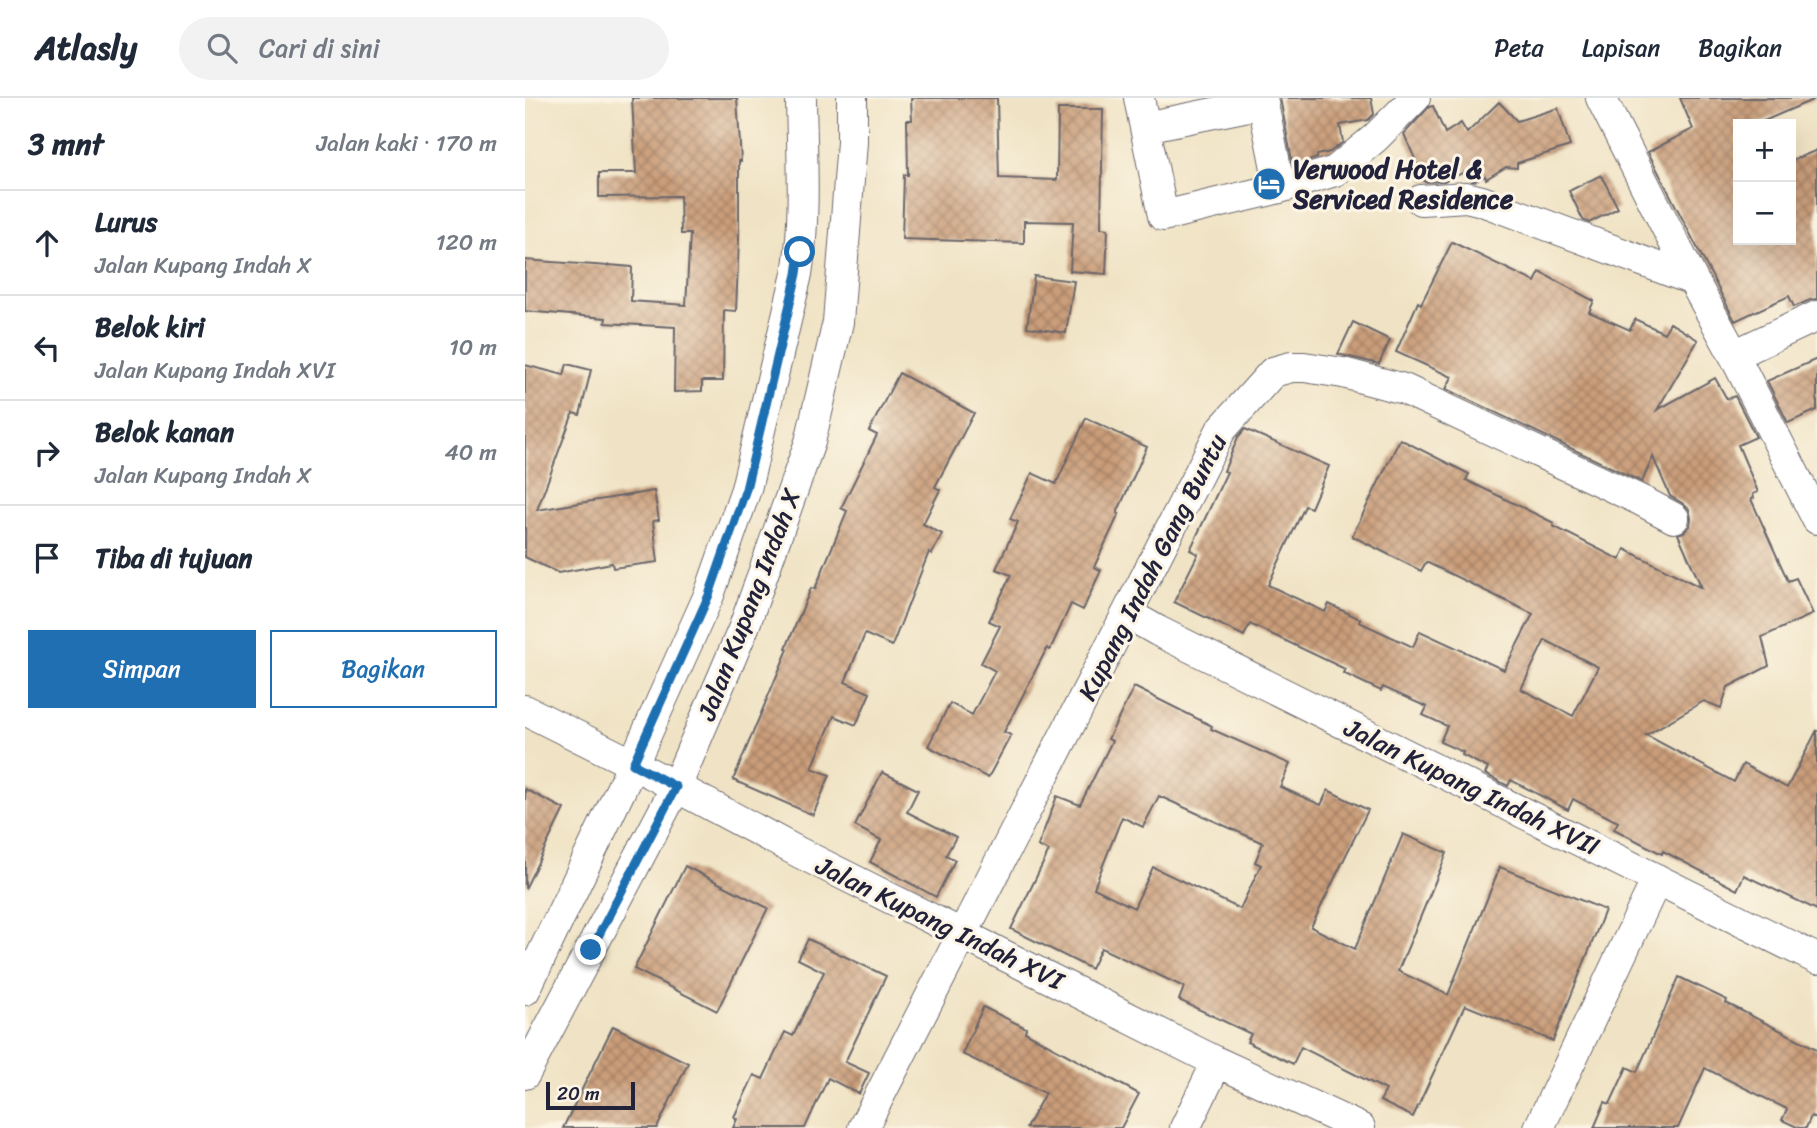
<!DOCTYPE html>
<html lang="id">
<head>
<meta charset="utf-8">
<style>
	:root { --surface:#fff; --page:#f2f2f3; --text:#1f2937; --muted:#747a83; --line:#e0e1e3; --accent:#1f6fb2 }
	body { margin:0; font-family:Sriracha,sans-serif; background:var(--page); color:var(--text) }
	.controls { position:absolute; right:21px; top:21px; display:grid; overflow:hidden; border-radius:0px; box-shadow:0 7px 28px #0002 }
	.controls button { width:63px; height:63px; display:grid; place-items:center; padding:0; border:0; border-bottom:2px solid var(--line); background:var(--surface); color:var(--text); font:35px sans-serif }
	.scale { position:absolute; left:21px; bottom:18px; width:89px; box-sizing:border-box; padding-left:7px; border:4px solid #22223b; border-top:0; font-size:19px; line-height:24px; white-space:nowrap; color:#22223b; -webkit-text-stroke:5px #fcf5e5; paint-order:stroke }
	.stop { position:absolute; width:21px; height:21px; margin:-16px; border:5px solid #1f6fb2; border-radius:50%; background:#fff }
	.stop.end { background:#1f6fb2; border-color:#fff; box-shadow:0 2px 7px #0008 }
	.list { margin:0; padding:0; list-style:none }
	h2 { display:flex; justify-content:space-between; align-items:center; height:91px; margin:0; padding:0 28px; font-size:30px }
	h2 small { font-size:23px; font-weight:400; color:var(--muted) }
	.list li { display:grid; grid-template-columns:46px 1fr auto; gap:21px; align-items:center; box-sizing:border-box; height:105px; padding:0 28px; border-top:2px solid var(--line) }
	.list b { display:block; font-size:26px; white-space:nowrap }
	.list p { margin:0; font-size:23px; white-space:nowrap; color:var(--muted) }
	.list em { font-size:23px; font-style:normal; color:var(--muted) }
	.actions { display:flex; gap:14px; padding:21px 28px }
	.actions a { flex:1; padding:16px 0; border:2px solid var(--accent); border-radius:0px; text-align:center; font-size:24px; color:var(--accent) }
	.actions .main { background:var(--accent); color:#fff }
	.icon { flex:none; width:38px; height:38px; fill:none; stroke:currentColor; stroke-width:2; stroke-linecap:round; stroke-linejoin:round }
	.map { position:relative; flex:none; width:1292px; height:1030px; overflow:hidden }
	header { display:flex; align-items:center; gap:42px; box-sizing:border-box; height:98px; padding:0 35px; background:var(--surface); border-bottom:2px solid var(--line) }
	header strong { font-size:33px }
	nav { display:flex; gap:38px; margin-inline-start:auto; font-size:24px }
	.search { width:490px; height:63px; background:var(--page); display:flex; align-items:center; gap:18px; box-sizing:border-box; padding:0 24px; border-radius:38px; color:var(--muted); font-size:26px }
	main { display:flex }
	aside { flex:1; background:var(--surface) }
	.map>svg:first-child { display:block }
	.building { fill:url(#building-cross-hatch); fill-rule:evenodd }
	.lines { fill:none; stroke-linecap:round; stroke-linejoin:round }
	.minor-casing { stroke:#6a666b; stroke-width:32 }
	.minor { stroke:#fff; stroke-width:30 }
	.route { stroke:#1f6fb2; stroke-width:9 }
	.labels { text-anchor:middle; stroke-width:6; stroke-linejoin:round; paint-order:stroke }
	.poi-label { font-size:26px; font-weight:bold; fill:#22223b; stroke:#fcf5e5; text-anchor:start }
	.street-label { font-size:26px; fill:#22223b; stroke:#fcf5e5 }
</style>
</head>
<body>
<header>
<strong>Atlasly</strong>
<div class="search"><svg class="icon" aria-label="search" viewBox="0 0 24 24"><circle cx="10" cy="10" r="6"/><path d="M15 15l6 6"/></svg>Cari di sini</div>
<nav><a>Peta</a><a>Lapisan</a><a>Bagikan</a></nav>
</header>
<main>
<aside>
<h2>3 mnt<small>Jalan kaki · 170 m</small></h2>
<ul class="list">
<li><svg class="icon" aria-label="ahead" viewBox="0 0 24 24"><path d="M12 20V5M6 11l6-6 6 6"/></svg><div><b>Lurus</b><p>Jalan Kupang Indah X</p></div><em>120 m</em></li>
<li><svg class="icon" aria-label="left" viewBox="0 0 24 24"><path d="M17 20v-9H6M10 6l-5 5 5 5"/></svg><div><b>Belok kiri</b><p>Jalan Kupang Indah XVI</p></div><em>10 m</em></li>
<li><svg class="icon" aria-label="right" viewBox="0 0 24 24"><path d="M7 20v-9h11M14 6l5 5-5 5"/></svg><div><b>Belok kanan</b><p>Jalan Kupang Indah X</p></div><em>40 m</em></li>
<li><svg class="icon" aria-label="arrive" viewBox="0 0 24 24"><path d="M6 21V4h12l-3 4 3 4H6"/></svg><div><b>Tiba di tujuan</b></div></li>
</ul>
<div class="actions"><a class="main">Simpan</a><a>Bagikan</a></div>
</aside>
<div class="map">
<svg width="1292" height="1030" viewBox="0 0 1292 1030">
	<defs>
		<pattern id="building-cross-hatch" width="8" height="8" patternUnits="userSpaceOnUse" patternTransform="scale(1.75)"><rect width="8" height="8" fill="#ca9e7a"/><path d="M0 0l8 8M0 8l8-8" fill="none" stroke="#a48065"/></pattern>
	</defs>
	<rect width="100%" height="100%" fill="#fcf5e5"/>
	<filter id="ink" filterUnits="userSpaceOnUse"><feTurbulence type="fractalNoise" baseFrequency=".0143" numOctaves="2"/><feDisplacementMap in="SourceGraphic" scale="14" xChannelSelector="R" yChannelSelector="G"/><feConvolveMatrix kernelMatrix="1 2 1 2 8 2 1 2 1" color-interpolation-filters="sRGB"/></filter>
	<filter id="wash" filterUnits="userSpaceOnUse"><feTurbulence type="fractalNoise" baseFrequency=".00686" numOctaves="4" result="noise"/><feDisplacementMap in="SourceGraphic" scale="28" xChannelSelector="R" yChannelSelector="G"/><feGaussianBlur stdDeviation="1.57" result="paint"/><feColorMatrix in="noise" values="0 0 0 0 0 0 0 0 0 0 0 0 0 0 0 0 0 1.4 0 .05"/><feComposite in="paint" operator="in"/></filter>
	<g filter="url(#wash)">
		<rect width="100%" height="100%" fill="#f0e3c5"/>
		<g id="blocks">
			<!-- building -->
			<path class="building" d="M107,0H212L216,63H214V141L211,213L199,212L198,283H177V293L149,294L150,229L80,225L81,220L0,213V162L83,168L84,167L107,169L106,203L161,207L165,136H156L155,98L74,99V75H111Z
				M386,0H472L474,80L532,82L533,11H578L576,130L583,131L581,176L545,173L548,124L499,123V145L377,141L379,77H383L382,22H387Z
				M755,0H846L849,16L843,22L815,27L818,44L805,54L792,57V60L768,68Z
				M1155,0H1292L1232,26H1213V142H1266V63L1292,52V201L1285,202L1269,209L1264,198L1210,223L1123,54L1168,31Z
				M974,4L992,23L1033,10L1045,48L992,65V70L981,69L961,81L960,78L950,83H947L942,73L919,83L900,84L879,36L904,9L908,8L920,35L936,25L942,35Z
				M1076,77L1093,110L1064,125L1058,122L1044,93Z
				M927,144L1010,184L1015,174L1069,203L1064,214L1105,232L1110,221L1139,235L1145,225L1173,242L1132,312L1190,280L1202,301L1210,298L1231,339L1213,347L1233,394L1228,396L1229,400L1226,401L1263,483L1271,480L1288,516L1237,539L1244,568L1203,589L1196,610L1179,603L1121,637L1209,684L1218,666L1262,690L1292,632V812L1219,777L1212,792L1138,753L1137,756L1089,731L1093,724L1048,701L1043,712L986,682L983,688L960,676L963,670L937,657L938,654L915,644L922,628L898,617L902,609L858,589L856,593L818,575L820,571L725,526L719,538L649,504L673,456L665,452L702,374L699,373L713,339L720,331L804,368L786,410L780,408L743,487L800,514L804,506L835,521L834,524L888,549L895,533L979,572L1008,516L901,464L896,473L827,438L875,341L944,376L941,382L1029,425L1028,428L1095,462L1100,451L1177,490L1153,436L1159,434L1165,428L1166,420L1164,411L1157,405L1145,398L1128,359L1117,384L921,291L927,279L871,254L893,204L896,206ZM1020,542L1073,569L1048,618L996,591Z
				M509,178L549,183L541,235L502,229Z
				M828,224L865,242L854,266L813,256Z
				M1292,261V312L1263,325L1242,283Z
				M42,266L66,272L55,317L48,315L12,412L129,393L134,422L128,423L133,464L88,470L87,465L33,475L0,459V267L39,277Z
				M374,275L449,315L410,389L415,392L398,426L417,436L407,456L404,454L367,548L340,536L320,584L345,595L331,627L309,618L287,670L305,677L288,717L208,682L263,551L261,550L286,490L290,491L322,413L316,410L352,337L344,333Z
				M561,320L622,349L592,415L594,416L569,469L576,472L558,512L546,506L525,552L522,550L479,634L486,637L463,680L403,648L425,605L447,617L470,573L456,565L475,528L464,523L486,477L471,471L493,424L485,421L507,375L531,386Z
				M609,589L687,628L686,631L765,666L755,689L796,707L803,692L843,712L786,829L830,851L878,736L922,755L873,873L923,897L975,769L1080,812L1028,943L940,907L888,1019L855,1003L861,992L776,949L768,966L722,944L726,936L654,902L659,889L576,850L566,871L486,831L524,753L513,748L532,698L555,707L587,643L583,641ZM634,698L738,745L730,764L736,767L715,811L628,769L609,810L569,790L597,719L618,729Z
				M357,674L393,692L382,714L431,739L421,757L430,762L411,799L345,764L356,742L330,728Z
				M0,691L39,711L0,791Z
				M160,768L243,810L192,913L109,871Z
				M283,841L361,878L320,964L344,975L334,996L303,980L280,1030H208L212,1021L209,1019L229,977L238,981L260,934L268,938L299,874L273,861Z
				M1154,879L1202,902L1201,905L1292,951V1021L1286,1018L1281,1030H1274L1257,1022L1262,1011L1180,970L1153,1030H1069L1080,1004L1085,1006L1102,969L1112,974Z
				M458,909L501,930L500,934L614,996L596,1030H501L520,995L437,956Z
				M88,928L163,965L132,1030H38Z"/>
		</g>
	</g>
	<g filter="url(#ink)">
		<use href="#blocks" fill-opacity="0" stroke="#6a666b" stroke-width="2"/>
		<g class="lines">
			<defs>
				<path id="minor" d="M614,0L638,118L755,90
					M737,0L755,90L810,73L850,40L890,0
					M1076,0L1168,182L1209,257L1292,421
					M620,29L738,5
					M896,102L941,99L957,103L1168,182
					M1209,257L1292,218
					M603,516L633,533L1292,861
					M0,612L108,666L275,755L692,964L835,1030
					M0,892L108,666L184,497L221,391L272,176C281,119 277,58 276,0
					M0,976L151,689L219,529L285,344L313,224L327,44V0
					M338,1030L696,332L748,274L766,269H779L818,275L879,291L1117,403L1149,420
					M660,1030L692,964
					M1014,1030L1132,781"/>
			</defs>
			<!-- minor casing -->
			<use href="#minor" class="minor-casing"/>
			<!-- minor -->
			<use href="#minor" class="minor"/>
		</g>
	</g>
	<g class="lines" filter="url(#ink)">
		<!-- route -->
		<path class="route" d="M66,852L151,689L108,666L184,497L221,391L272,176L275,154"/>
	</g>
	<!-- icons -->
	<defs>
		<symbol id="hotel-disc" viewBox="-11 -11 22 22"><circle r="9.5" fill="#1f6fb2" stroke="#fcf5e5"/><path d="M-6-4.5h1.5V1H6V5H4.5V3h-9V5H-6ZM-4 0a1.8 1.8 0 1 1 3.6 0ZM.5 0V-2.5h3Q6-2.5 6 0Z" fill="#fff"/></symbol>
	</defs>
	<g fill-rule="evenodd">
		<use href="#hotel-disc" x="725" y="67" width="38" height="38"/>
	</g>
	<g class="labels">
		<!-- poi labels -->
		<g class="poi-label">
			<text x="768" y="80">Verwood Hotel &amp;<tspan x="768" dy="30">Serviced Residence</tspan></text>
		</g>
		<!-- street labels -->
		<g class="street-label">
			<text transform="translate(627 469) rotate(-63)" y="9">Kupang Indah Gang Buntu</text>
			<text transform="translate(224 506) rotate(-69)" y="9">Jalan Kupang Indah X</text>
			<text transform="translate(947 689) rotate(26)" y="9">Jalan Kupang Indah XVII</text>
			<text transform="translate(415 825) rotate(26)" y="9">Jalan Kupang Indah XVI</text>
		</g>
	</g>
</svg>
<div class="controls">
<button>+</button>
<button>−</button>
</div>
<div class="scale">20 m</div>
<div class="stop" style="left:275px;top:154px"></div>
<div class="stop end" style="left:66px;top:852px"></div>
</div>
</main>
</body>
</html>
